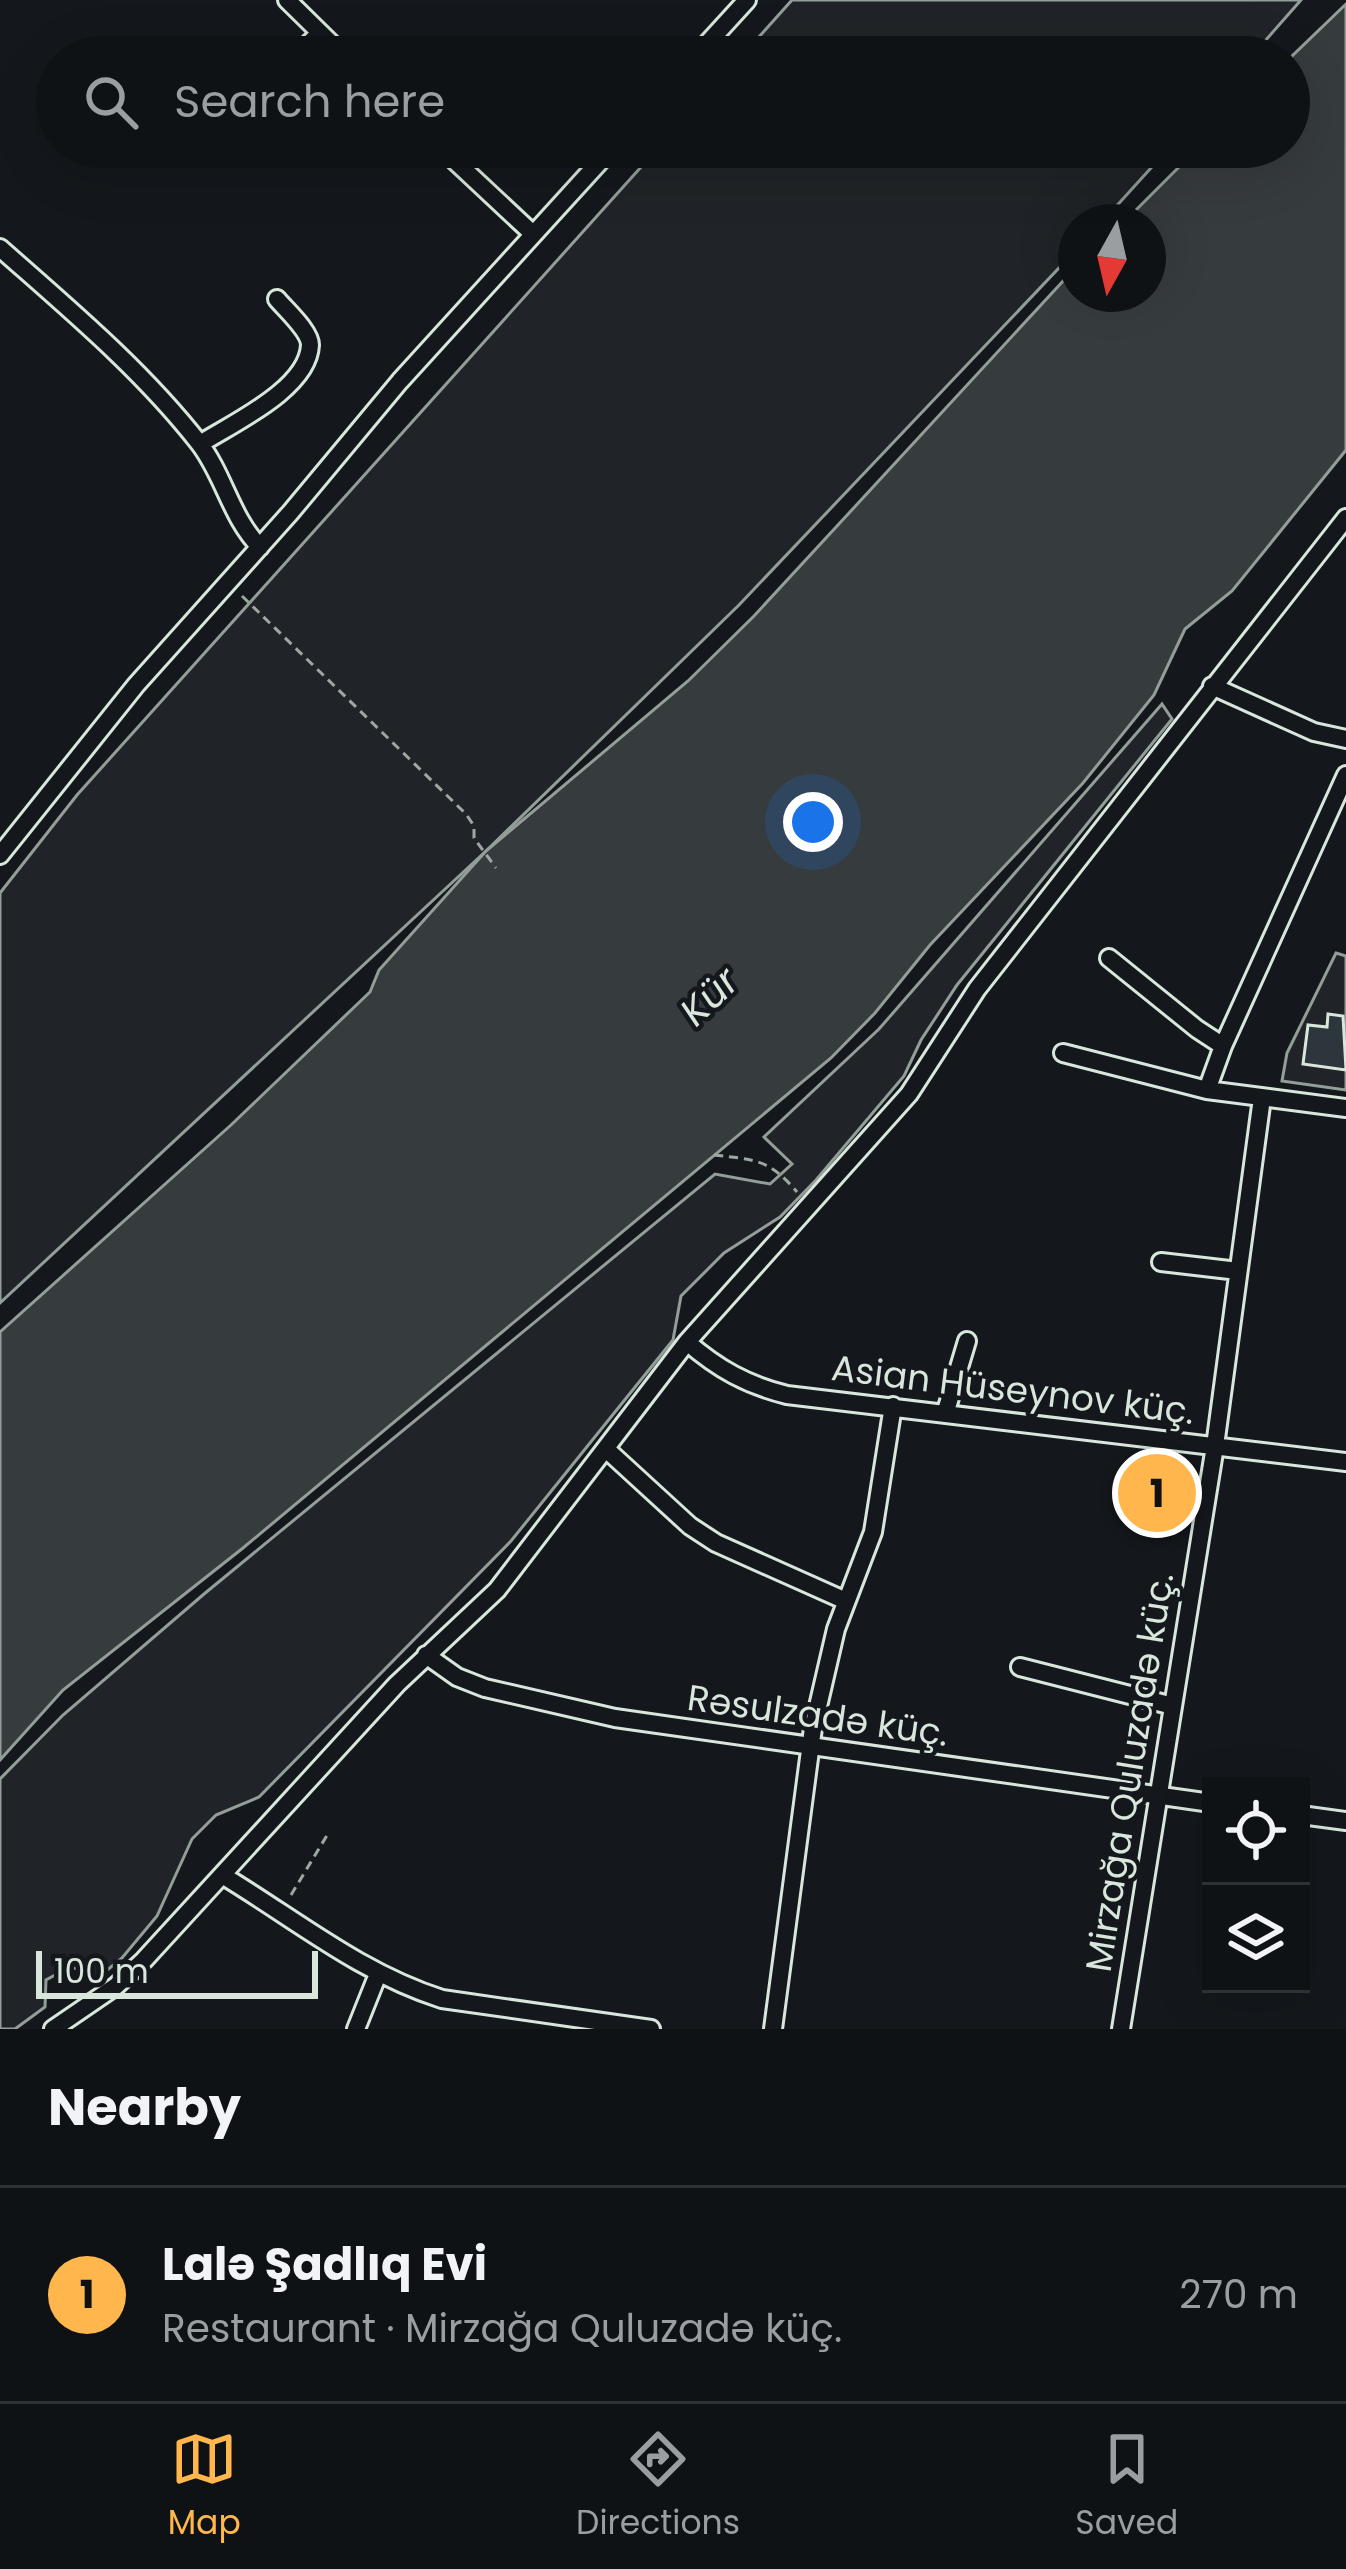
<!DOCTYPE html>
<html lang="en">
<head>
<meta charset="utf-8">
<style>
	:root { --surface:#0f1215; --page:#1d2022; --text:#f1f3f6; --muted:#9b9ea0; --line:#2f3234; --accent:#ffb74d }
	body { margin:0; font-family:Poppins,sans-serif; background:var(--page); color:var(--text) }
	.controls { position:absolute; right:36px; bottom:36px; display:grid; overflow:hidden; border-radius:0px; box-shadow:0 12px 48px #0002 }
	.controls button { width:108px; height:108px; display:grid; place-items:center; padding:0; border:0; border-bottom:3px solid var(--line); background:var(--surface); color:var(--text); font:60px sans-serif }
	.compass { position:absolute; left:1058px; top:204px; width:108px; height:108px; border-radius:50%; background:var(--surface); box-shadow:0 12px 48px #0002; rotate:188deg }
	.scale { position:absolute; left:36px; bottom:30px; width:282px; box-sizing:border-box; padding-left:12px; border:6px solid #d8e6dc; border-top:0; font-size:33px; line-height:42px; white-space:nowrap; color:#d8e6dc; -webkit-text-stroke:9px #14181c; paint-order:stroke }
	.you { position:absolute; left:813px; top:822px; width:42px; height:42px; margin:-30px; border:9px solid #fff; border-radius:50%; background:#1a73e8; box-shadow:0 0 0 18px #1a73e833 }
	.badge { display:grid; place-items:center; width:78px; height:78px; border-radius:50%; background:var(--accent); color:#111; font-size:39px; font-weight:700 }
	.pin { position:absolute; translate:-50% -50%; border:6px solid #fff; box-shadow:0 3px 12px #0006 }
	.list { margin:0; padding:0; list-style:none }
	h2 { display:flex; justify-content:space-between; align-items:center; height:156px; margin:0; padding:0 48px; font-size:51px }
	h2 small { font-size:39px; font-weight:400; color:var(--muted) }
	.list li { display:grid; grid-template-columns:78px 1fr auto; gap:36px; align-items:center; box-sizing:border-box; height:216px; padding:0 48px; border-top:3px solid var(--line) }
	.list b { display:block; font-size:45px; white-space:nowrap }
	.list p { margin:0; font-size:39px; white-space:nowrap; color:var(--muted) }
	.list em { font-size:39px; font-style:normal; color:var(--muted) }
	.icon { flex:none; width:66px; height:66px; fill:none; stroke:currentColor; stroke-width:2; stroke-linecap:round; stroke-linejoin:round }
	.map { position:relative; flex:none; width:1346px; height:2029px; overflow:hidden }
	.search { position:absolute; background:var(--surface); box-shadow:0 12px 48px #0002; left:36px; right:36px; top:36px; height:132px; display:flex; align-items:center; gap:30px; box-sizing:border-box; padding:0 42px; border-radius:66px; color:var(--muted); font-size:45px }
	.sheet { height:372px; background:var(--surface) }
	nav { display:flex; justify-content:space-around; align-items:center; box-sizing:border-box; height:168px; border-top:3px solid var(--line); background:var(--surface); font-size:33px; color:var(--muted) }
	nav a { display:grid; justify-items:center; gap:6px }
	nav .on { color:var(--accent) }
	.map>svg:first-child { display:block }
	.green { fill:#202428; stroke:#939e99; stroke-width:3 }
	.water { fill:#363b3e; stroke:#939e99; stroke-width:3 }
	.building { fill:#2c363c; stroke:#d8e6dc; stroke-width:3 }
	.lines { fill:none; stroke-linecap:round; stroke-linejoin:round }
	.minor-casing { stroke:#d8e6dc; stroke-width:22 }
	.path { stroke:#9da8a2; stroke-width:3; stroke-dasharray:9 6; stroke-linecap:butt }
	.minor { stroke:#14181c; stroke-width:16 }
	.labels { text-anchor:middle; stroke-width:9; stroke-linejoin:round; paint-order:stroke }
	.street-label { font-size:36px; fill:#d8e6dc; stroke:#14181c }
	.water-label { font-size:39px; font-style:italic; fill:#d8e6dc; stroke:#14181c }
</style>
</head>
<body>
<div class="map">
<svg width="1346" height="2029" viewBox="0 0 1346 2029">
	<rect width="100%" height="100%" fill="#14181c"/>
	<!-- green -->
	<path class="green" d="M792,0H1301L1251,57H741Z
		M659,147H1170L1102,222H1076V250L739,605L486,851L0,1303V893L77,795Z
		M1162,704L1172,719L957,985L921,1040L904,1076L816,1180L780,1217L724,1253L681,1296L673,1340L511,1541L259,1797L216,1815L192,1839L157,1916L122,1958L94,1981L85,1971L70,1967L46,1980L45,2007L15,2029H0V1779L63,1715L204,1594L715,1174L770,1184L792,1164L764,1137L879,1029Z
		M1336,953L1346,956V1090L1282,1081L1287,1053Z"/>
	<!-- water -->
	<path class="water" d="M1346,4V450L1232,591L1185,629L1154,695L1083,783L930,945L875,1013L831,1058L243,1548L63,1690L0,1760V1332L231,1125L370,992L379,970L486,851L688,681L754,616L1076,267V294H1148V222H1124L1199,147H1289V59Z"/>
	<!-- building -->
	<path class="building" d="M1328,1014L1343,1016L1346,1070L1303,1064L1308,1025L1327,1027Z"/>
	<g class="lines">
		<defs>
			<path id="minor" d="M287,0L345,57
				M295,57L320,33
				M695,57L747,0
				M440,147L533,234
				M0,248C69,309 142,370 199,443C224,475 231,518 260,547
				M200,444C233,423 308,389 310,345C310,331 286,310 277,299
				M1212,686L1314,732L1346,739
				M0,855L136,685L290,513L400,381L613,147
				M1109,958L1197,1029L1223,1046
				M1063,1053L1207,1090L1346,1108
				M1207,1090L1223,1046L1346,775
				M1161,1262L1238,1271
				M687,1342C718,1369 747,1385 787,1395L1346,1462
				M946,1411L967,1341
				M606,1449L690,1526L716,1543L846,1601
				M426,1655L457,1677L485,1688L615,1718L1211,1803
				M1020,1667L1173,1706
				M1301,1815L1346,1821
				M222,1875C295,1919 360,1973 442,1999L651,2029
				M53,2029L116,1986L144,1960L397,1684L497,1590L687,1342L909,1094L977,989L1346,518
				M356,2029L378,1974
				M773,2029L813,1728L836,1629L873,1532L893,1406
				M1121,2029L1215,1446L1262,1098"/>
		</defs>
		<!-- minor casing -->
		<use href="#minor" class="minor-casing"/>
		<!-- path -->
		<path class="path" d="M242,596L466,814L474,826V838L496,868
			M714,1155C756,1160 769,1159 797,1192
			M291,1895L329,1832"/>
		<!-- minor -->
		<use href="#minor" class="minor"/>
	</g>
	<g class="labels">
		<!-- street labels -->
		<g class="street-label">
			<text transform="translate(1013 1389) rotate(7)" y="13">Asian Hüseynov küç.</text>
			<text transform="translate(818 1715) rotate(8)" y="13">Rəsulzadə küç.</text>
			<text transform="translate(1129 1772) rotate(-81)" y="13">Mirzağa Quluzadə küç.</text>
		</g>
		<!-- water labels -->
		<g class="water-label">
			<text transform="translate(709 996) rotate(-44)" y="14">Kür</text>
		</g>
	</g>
</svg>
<div class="controls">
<button><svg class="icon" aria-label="locate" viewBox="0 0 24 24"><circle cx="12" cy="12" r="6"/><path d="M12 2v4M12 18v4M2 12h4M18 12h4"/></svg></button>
<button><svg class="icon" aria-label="layers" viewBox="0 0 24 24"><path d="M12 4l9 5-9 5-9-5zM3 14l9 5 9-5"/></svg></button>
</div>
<svg class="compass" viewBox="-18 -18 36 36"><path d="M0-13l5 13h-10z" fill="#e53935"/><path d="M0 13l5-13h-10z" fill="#9b9ea0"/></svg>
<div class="scale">100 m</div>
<div class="you"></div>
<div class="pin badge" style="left:1157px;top:1493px">1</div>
<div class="search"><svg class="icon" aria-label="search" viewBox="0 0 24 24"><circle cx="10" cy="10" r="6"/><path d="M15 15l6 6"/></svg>Search here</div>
</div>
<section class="sheet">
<h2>Nearby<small></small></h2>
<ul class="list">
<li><span class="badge">1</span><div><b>Lalə Şadlıq Evi</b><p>Restaurant · Mirzağa Quluzadə küç.</p></div><em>270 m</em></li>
</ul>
</section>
<nav>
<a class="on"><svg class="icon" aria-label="map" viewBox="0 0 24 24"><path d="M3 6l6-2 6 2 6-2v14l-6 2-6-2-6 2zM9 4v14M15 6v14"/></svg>Map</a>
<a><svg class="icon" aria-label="directions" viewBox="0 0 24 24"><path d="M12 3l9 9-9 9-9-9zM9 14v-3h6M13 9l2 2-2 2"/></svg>Directions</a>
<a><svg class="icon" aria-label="saved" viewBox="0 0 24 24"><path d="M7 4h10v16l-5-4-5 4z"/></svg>Saved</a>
</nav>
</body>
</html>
